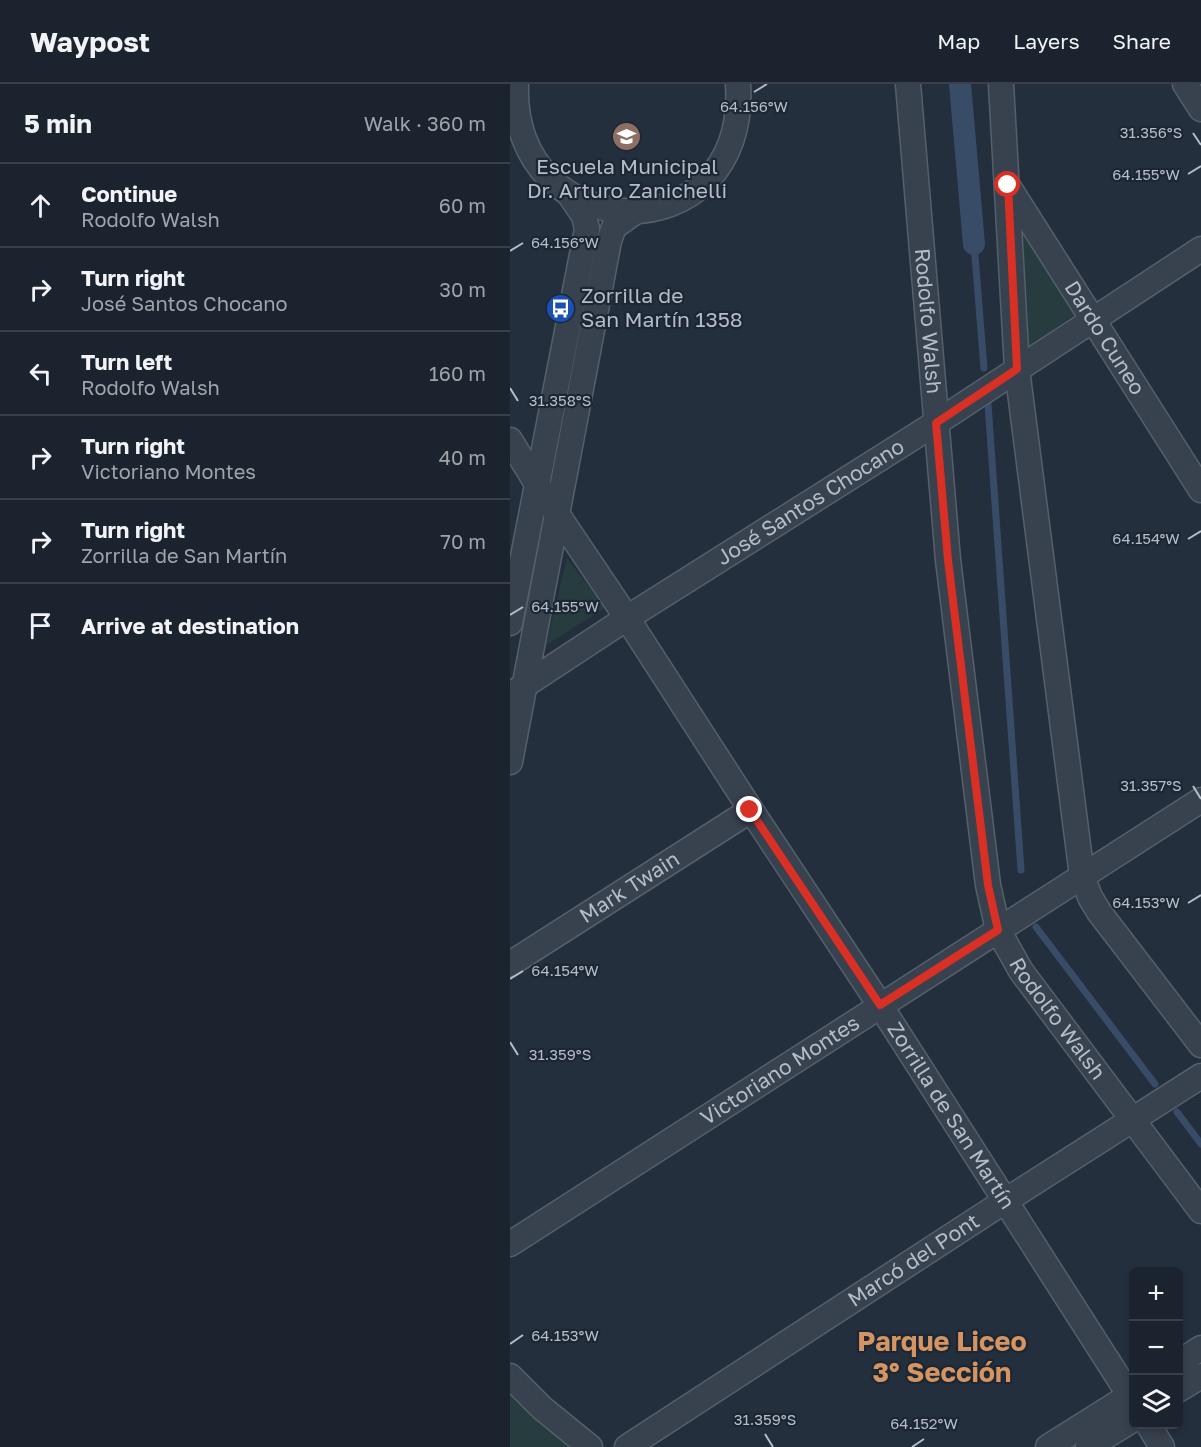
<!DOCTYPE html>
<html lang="en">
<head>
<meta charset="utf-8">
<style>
	:root { --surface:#1b232e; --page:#242b36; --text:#f1f3f6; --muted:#a0a4aa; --line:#39404a }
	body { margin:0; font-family:"Golos Text",sans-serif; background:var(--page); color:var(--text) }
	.controls { position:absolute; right:18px; bottom:18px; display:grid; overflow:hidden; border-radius:9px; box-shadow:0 3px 9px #0003 }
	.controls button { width:54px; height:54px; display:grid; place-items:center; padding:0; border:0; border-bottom:2px solid var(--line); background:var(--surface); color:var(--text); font:30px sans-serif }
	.stop { position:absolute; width:18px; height:18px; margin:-14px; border:4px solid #d93025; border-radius:50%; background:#fff }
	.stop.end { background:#d93025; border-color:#fff; box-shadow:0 2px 6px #0008 }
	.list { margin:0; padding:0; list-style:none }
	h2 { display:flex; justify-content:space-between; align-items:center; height:78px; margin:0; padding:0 24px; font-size:26px }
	h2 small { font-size:20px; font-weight:400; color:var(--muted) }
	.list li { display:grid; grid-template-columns:39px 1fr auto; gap:18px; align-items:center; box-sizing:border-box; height:84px; padding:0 24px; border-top:2px solid var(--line) }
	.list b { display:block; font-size:22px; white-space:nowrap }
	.list p { margin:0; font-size:20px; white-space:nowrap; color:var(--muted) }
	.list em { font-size:20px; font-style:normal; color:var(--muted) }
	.icon { flex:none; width:33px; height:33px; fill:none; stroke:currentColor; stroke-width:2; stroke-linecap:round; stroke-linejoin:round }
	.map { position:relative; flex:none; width:691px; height:1363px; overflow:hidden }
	header { display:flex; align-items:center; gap:36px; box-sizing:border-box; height:84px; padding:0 30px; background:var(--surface); border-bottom:2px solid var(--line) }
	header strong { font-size:28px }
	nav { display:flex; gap:33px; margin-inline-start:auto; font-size:21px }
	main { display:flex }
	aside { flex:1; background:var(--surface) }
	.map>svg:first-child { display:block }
	.green { fill:#263c3f }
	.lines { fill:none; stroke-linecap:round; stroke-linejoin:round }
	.stream { stroke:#394c67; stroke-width:7 }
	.canal { stroke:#394c67; stroke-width:22 }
	.minor-casing { stroke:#565f6c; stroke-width:27 }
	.minor { stroke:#38414e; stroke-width:24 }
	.route { stroke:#d93025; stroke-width:8 }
	.ticks { fill:none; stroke:#b4bcc9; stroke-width:2 }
	.labels { text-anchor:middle; stroke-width:4.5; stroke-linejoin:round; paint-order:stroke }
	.poi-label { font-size:21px; fill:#b4bcc9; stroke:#1d2633 }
	.street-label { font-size:21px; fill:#b4bcc9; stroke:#1d2633 }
	.district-label { font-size:27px; font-weight:bold; fill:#d59563; stroke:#1d2633 }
	.ticks-label { font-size:15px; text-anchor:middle; fill:#b4bcc9; stroke:#1d2633; stroke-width:4.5; stroke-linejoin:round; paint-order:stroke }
</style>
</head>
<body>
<header>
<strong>Waypost</strong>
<nav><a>Map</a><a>Layers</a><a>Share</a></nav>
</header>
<main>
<aside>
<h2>5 min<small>Walk · 360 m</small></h2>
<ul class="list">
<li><svg class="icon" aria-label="ahead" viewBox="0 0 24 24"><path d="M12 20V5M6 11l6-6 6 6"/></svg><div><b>Continue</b><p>Rodolfo Walsh</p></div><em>60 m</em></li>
<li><svg class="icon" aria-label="right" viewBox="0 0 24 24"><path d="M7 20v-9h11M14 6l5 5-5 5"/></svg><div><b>Turn right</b><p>José Santos Chocano</p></div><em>30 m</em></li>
<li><svg class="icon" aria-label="left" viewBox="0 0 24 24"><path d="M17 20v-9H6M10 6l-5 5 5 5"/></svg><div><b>Turn left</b><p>Rodolfo Walsh</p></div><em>160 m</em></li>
<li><svg class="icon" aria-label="right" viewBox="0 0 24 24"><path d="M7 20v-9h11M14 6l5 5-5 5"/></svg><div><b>Turn right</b><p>Victoriano Montes</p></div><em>40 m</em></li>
<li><svg class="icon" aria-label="right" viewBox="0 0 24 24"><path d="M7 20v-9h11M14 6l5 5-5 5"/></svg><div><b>Turn right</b><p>Zorrilla de San Martín</p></div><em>70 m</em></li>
<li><svg class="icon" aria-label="arrive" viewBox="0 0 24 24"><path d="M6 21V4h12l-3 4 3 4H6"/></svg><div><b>Arrive at destination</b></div></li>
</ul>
</aside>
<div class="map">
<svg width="691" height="1363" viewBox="0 0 691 1363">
	<rect width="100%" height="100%" fill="#242f3e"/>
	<!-- green -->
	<path class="green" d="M512,143L568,228L519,263Z
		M57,474L95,524L36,561Z
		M0,1306L66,1363H0Z"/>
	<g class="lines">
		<!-- stream -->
		<path class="stream" d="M464,160L474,284
			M478,320L511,786
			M526,843L645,1000
			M667,1028L691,1060"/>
		<!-- canal -->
		<path class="canal" d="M450,0L464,160"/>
		<defs>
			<g id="minor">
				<path d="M6,0C0,166 239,173 228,0"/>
				<path id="s1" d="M398,0L438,476L478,801L488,846L511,887L691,1127"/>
				<path d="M491,0L507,285L572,792L580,813L589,828L691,961"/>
				<path d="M675,0L691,25"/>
				<path id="s2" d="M498,102L691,406"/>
				<path id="s3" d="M0,356L27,400L117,534L241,726L370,921L624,1318"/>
				<path d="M0,539L77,145L74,132L61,113"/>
				<path id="s4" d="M0,611L117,534L426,339L691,165"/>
				<path d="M0,678L99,157L104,143L125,128"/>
				<path id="s5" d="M0,880L241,726"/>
				<path id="s6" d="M0,1160L691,716"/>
				<path d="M668,1279L691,1264"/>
				<path d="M0,1292L32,1324L80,1363"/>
				<path d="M668,1306L691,1292"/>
				<path d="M638,1340L652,1363"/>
				<path id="s7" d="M117,1363L495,1117L691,992"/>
				<path d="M538,1363L624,1309"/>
				<path d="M578,1363L624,1335"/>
			</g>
		</defs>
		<!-- minor casing -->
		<use href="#minor" class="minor-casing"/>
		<!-- minor -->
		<use href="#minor" class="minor"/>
	</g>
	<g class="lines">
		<!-- route -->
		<path class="route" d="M240,726L370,921L488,846L478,801L438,476L426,339L507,285L498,101"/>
	</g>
	<!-- ticks -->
	<path class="ticks" d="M244,8L257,0M683,49L691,61M678,90L691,82M0,167L13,159M0,304L8,317M678,455L691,447M0,531L13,523M683,702L691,715M678,819L691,811M0,895L13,887M0,958L8,971M0,1260L13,1251M255,1350L263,1363M402,1363L414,1355"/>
	<!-- icons -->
	<defs>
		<symbol id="school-disc" viewBox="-11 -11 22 22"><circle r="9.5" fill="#8d6e63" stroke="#1d2633"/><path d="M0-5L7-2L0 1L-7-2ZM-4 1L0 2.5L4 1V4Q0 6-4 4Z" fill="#fff"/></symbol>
		<symbol id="bus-disc" viewBox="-11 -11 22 22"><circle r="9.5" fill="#1a4fb4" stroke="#1d2633"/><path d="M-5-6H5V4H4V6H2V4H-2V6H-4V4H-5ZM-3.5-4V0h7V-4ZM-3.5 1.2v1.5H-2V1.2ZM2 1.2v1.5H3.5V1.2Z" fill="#fff"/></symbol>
	</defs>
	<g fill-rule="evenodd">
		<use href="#school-disc" x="100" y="36" width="33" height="33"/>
		<use href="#bus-disc" x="34" y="208" width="33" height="33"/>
	</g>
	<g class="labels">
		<!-- poi labels -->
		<g class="poi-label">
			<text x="117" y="90">Escuela Municipal<tspan x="117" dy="24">Dr. Arturo Zanichelli</tspan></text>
			<text x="71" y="219" text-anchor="start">Zorrilla de<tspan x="71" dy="24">San Martín 1358</tspan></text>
		</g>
		<!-- street labels -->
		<g class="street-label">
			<text dy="7" stroke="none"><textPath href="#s1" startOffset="238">Rodolfo Walsh</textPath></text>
			<text dy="7" stroke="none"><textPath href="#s2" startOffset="180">Dardo Cuneo</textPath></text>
			<text dy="7" stroke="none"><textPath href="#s4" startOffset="357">José Santos Chocano</textPath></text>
			<text dy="7" stroke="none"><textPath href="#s5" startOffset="142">Mark Twain</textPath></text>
			<text dy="7" stroke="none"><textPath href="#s1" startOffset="958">Rodolfo Walsh</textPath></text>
			<text dy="7" stroke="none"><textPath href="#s6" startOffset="321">Victoriano Montes</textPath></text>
			<text dy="7" stroke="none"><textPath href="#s3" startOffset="807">Zorrilla de San Martín</textPath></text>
			<text dy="7" stroke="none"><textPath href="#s7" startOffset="342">Marcó del Pont</textPath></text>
		</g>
		<!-- district labels -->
		<g class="district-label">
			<text x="432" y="1267">Parque Liceo<tspan x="432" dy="31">3° Sección</tspan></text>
		</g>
	</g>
	<g class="ticks-label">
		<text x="244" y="28">64.156°W</text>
		<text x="641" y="54">31.356°S</text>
		<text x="636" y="96">64.155°W</text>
		<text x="55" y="164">64.156°W</text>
		<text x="50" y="322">31.358°S</text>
		<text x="636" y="460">64.154°W</text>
		<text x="55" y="528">64.155°W</text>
		<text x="641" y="707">31.357°S</text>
		<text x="636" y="824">64.153°W</text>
		<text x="55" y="892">64.154°W</text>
		<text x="50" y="976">31.359°S</text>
		<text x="55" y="1257">64.153°W</text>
		<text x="255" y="1341">31.359°S</text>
		<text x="414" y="1345">64.152°W</text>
	</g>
</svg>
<div class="controls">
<button>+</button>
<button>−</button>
<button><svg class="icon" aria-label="layers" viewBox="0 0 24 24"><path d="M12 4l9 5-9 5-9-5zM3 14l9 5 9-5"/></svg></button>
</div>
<div class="stop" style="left:498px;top:101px"></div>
<div class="stop end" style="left:240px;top:726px"></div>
</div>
</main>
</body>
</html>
